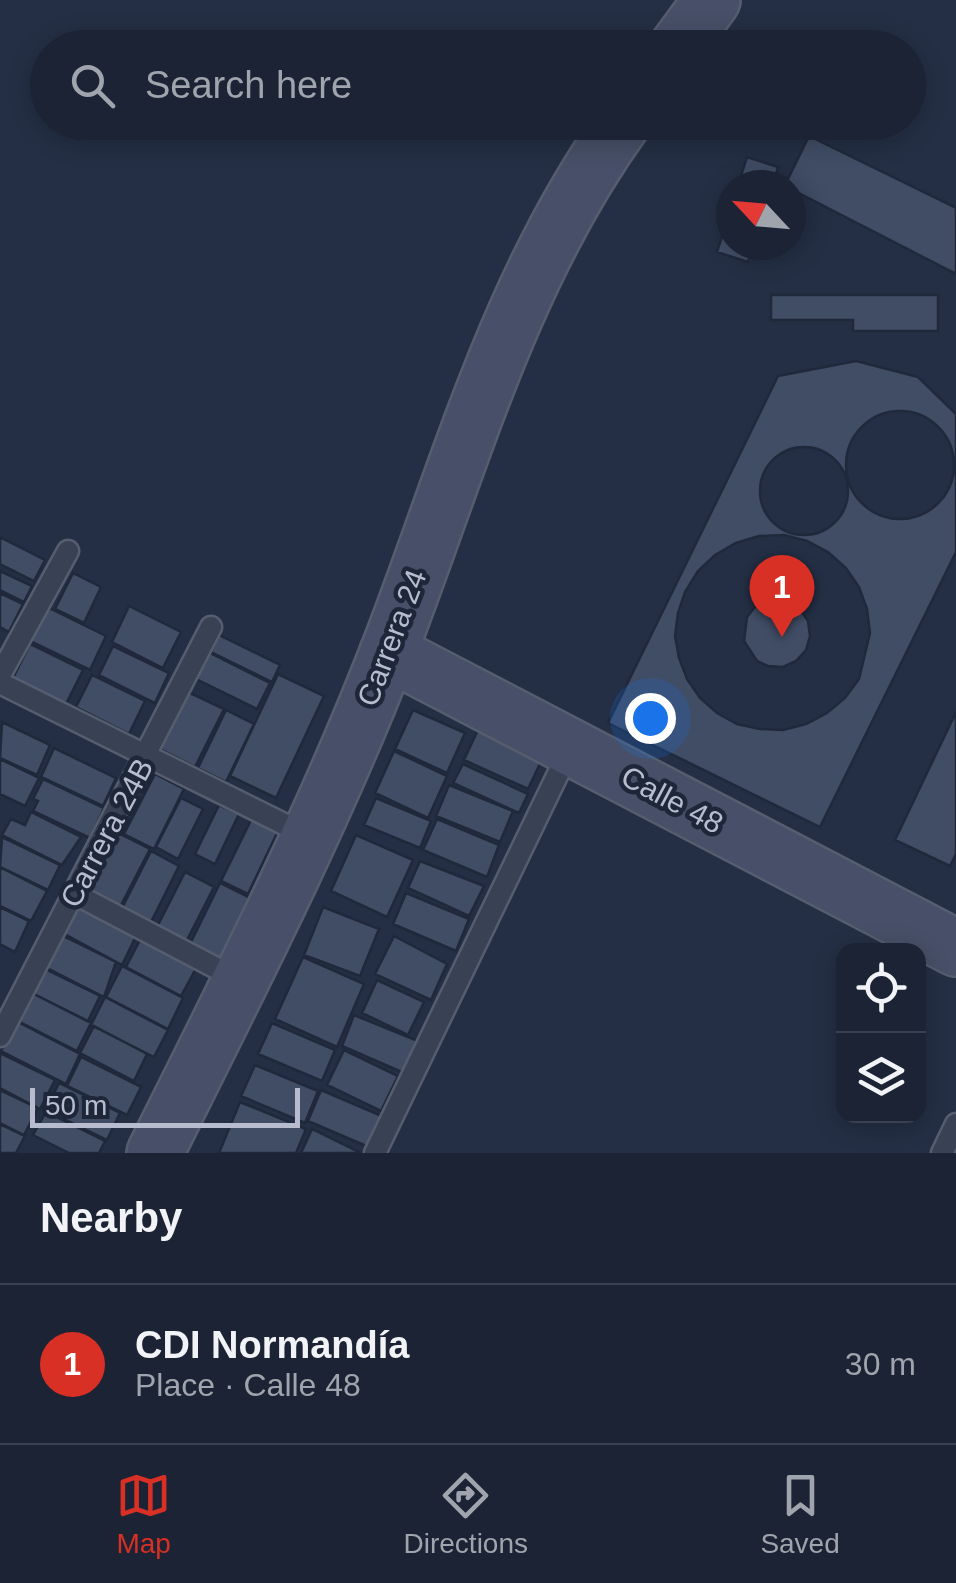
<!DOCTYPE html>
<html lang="en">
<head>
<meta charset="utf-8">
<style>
	:root { --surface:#1b2334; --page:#242b3c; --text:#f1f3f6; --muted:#a0a4ac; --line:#39404f; --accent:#d93025 }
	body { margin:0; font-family:Helvetica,sans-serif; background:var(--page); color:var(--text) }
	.controls { position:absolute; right:30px; bottom:30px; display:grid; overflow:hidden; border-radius:20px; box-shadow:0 5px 25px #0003 }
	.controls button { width:90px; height:90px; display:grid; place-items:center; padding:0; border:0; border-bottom:2px solid var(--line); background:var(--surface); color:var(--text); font:50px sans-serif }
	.compass { position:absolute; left:716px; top:170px; width:90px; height:90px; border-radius:50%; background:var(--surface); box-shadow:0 5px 25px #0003; rotate:296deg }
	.scale { position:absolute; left:30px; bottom:25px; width:270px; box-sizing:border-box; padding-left:10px; border:5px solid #b7bdce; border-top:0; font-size:28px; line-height:35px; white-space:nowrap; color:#b7bdce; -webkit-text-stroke:8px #1e273a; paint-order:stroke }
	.you { position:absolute; left:650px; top:718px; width:35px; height:35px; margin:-25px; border:8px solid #fff; border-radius:50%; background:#1a73e8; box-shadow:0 0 0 15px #1a73e833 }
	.badge { display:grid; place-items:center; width:65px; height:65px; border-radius:50%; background:var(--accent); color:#fff; font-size:32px; font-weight:700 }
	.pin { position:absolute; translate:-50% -82px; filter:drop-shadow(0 2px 5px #0008) }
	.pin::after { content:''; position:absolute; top:52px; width:35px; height:30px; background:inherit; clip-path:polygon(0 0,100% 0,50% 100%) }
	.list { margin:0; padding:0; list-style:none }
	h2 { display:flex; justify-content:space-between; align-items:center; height:130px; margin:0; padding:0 40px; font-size:42px }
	h2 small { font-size:32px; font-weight:400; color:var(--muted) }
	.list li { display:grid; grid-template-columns:65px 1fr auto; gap:30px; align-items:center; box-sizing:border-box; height:160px; padding:0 40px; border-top:2px solid var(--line) }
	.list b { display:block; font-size:38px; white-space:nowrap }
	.list p { margin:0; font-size:32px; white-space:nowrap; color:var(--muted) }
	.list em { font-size:32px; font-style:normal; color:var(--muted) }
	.icon { flex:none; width:55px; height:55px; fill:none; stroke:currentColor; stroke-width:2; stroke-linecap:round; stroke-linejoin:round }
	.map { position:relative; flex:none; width:956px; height:1153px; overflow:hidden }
	.search { position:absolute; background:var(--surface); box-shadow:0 5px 25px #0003; left:30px; right:30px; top:30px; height:110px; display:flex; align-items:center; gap:25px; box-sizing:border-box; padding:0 35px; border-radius:55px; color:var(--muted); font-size:38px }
	.sheet { height:290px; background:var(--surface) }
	nav { display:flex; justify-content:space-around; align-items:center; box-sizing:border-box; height:140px; border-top:2px solid var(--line); background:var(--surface); font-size:28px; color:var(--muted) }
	nav a { display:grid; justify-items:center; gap:5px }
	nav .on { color:var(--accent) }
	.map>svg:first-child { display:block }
	.building { fill:#404d65; stroke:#20293c; stroke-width:2.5; fill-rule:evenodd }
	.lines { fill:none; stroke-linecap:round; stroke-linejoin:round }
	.lane-casing { stroke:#555d6f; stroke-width:25 }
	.secondary-casing { stroke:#555d6f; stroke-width:60 }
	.lane { stroke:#394255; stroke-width:20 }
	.secondary { stroke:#475068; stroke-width:55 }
	.labels { text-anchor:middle; stroke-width:9; stroke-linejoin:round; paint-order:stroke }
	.street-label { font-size:30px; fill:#b7bdce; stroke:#1e273a }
</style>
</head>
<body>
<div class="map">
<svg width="956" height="1153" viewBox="0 0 956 1153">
	<rect width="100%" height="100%" fill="#242f45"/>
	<!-- building -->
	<path class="building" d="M809,136L956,208V274L791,189V185H785Z
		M747,157L778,167L773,185H738Z
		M731,208V245H753L748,262L717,252Z
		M771,295H938V331H853V320H771Z
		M856,361L918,377L956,414V552L820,827L608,723L778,376Z
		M846 465a54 54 0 1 1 108 0a54 54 0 1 1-108 0Z
		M760 491a44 44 0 1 1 88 0a44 44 0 1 1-88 0Z
		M784,535L807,541L828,552L846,568L859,587L867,609L870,633L859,679L845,698L827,713L806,724L783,730L760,729L737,724L717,713L700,698L687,679L679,658L675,636L678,613L685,592L698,571L715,555L736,543L759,536ZM778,600L800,609L808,621L810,636L806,650L796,661L783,667L768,666L757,661L744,641L747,617L755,607Z
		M0,537L45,560L34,581L0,564Z
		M0,571L32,586L24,602L0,590Z
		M73,573L101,587L84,623L55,609Z
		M0,593L23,604L9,632L0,627Z
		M129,606L181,632L163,668L112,642Z
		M47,607L106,636L90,670L30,641Z
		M219,635L280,665L272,682L211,652Z
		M30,644L83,670L66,704L13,678Z
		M113,646L169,673L155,703L99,675Z
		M210,653L270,683L257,709L196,679Z
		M278,674L324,696L276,798L230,776Z
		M92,675L145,701L129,734L76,707Z
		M188,692L224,709L195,767L160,749Z
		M226,710L254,724L226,782L198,768Z
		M413,710L465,733L447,773L395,749Z
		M956,712V854L950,866L895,840Z
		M2,722L50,745L37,775L0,758Z
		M481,723L545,753L528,789L464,760Z
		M54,748L116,778L103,806L41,777Z
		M394,751L447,776L428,818L375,793Z
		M0,759L39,778L25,806L0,794Z
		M463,764L528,794L519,813L453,783Z
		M155,774L184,789L154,849L124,834Z
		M43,779L104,808L90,838L33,811L38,801L33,799Z
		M449,785L513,811L500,842L436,816Z
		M181,798L203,809L178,859L156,847Z
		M376,798L431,821L420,848L364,825Z
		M219,805L239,814L215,864L195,854Z
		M31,812L81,837L62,865L2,835L11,819L25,825Z
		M253,816L279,829L248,894L221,881Z
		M437,819L499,845L487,877L423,850Z
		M118,833L150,849L119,909L87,893Z
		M356,835L413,860L387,917L331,891Z
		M2,837L60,865L48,890L0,867Z
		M151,851L179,866L150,924L121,910Z
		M420,861L484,886L469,916L408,888Z
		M0,867L47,891L31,921L0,906Z
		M185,872L214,887L186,942L157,927Z
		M220,883L250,898L220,959L190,944Z
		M406,893L469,919L456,951L393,924Z
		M73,903L137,934L122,965L59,931Z
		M0,907L29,921L15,952L0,944Z
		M323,907L379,929L360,976L304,955Z
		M143,934L199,963L181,996L126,967Z
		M61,935L116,962L104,997L45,967Z
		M394,936L447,964L431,1000L375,974Z
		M303,957L364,984L337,1047L275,1019Z
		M122,966L183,998L168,1029L106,997Z
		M45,969L100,996L88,1021L32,993Z
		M377,980L424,1002L408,1035L362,1013Z
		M28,991L91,1023L77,1051L14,1019Z
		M105,997L168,1030L154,1057L91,1025Z
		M354,1015L418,1041L404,1073L342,1046Z
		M16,1021L80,1054L66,1084L1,1051Z
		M272,1023L335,1050L322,1081L258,1054Z
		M94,1026L147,1054L134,1081L80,1053Z
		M344,1050L398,1076L381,1111L327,1085Z
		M0,1053L55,1080L40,1109L0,1088Z
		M81,1057L141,1087L127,1115L67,1086Z
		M255,1065L318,1091L305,1123L241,1096Z
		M59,1083L120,1113L107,1140L46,1110Z
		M0,1090L38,1108L24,1135L0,1123Z
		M321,1090L384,1117L371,1148L308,1121Z
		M240,1102L306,1129L296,1153H219Z
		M46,1112L105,1141L99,1153H69L33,1135Z
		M0,1124L25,1136L16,1153H0Z
		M312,1129L361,1153H301Z"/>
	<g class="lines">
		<defs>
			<path id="lane" d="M0,675L68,551
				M0,683L310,837
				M75,894L239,980
				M0,1036L211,627
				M375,1153L570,749
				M942,1153L956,1124"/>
			<path id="secondary" d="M677,48L712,0
				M388,652L956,948
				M155,1153C237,988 321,825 388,653C458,473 508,281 623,122"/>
		</defs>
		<!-- lane casing -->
		<use href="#lane" class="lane-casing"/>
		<!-- secondary casing -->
		<use href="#secondary" class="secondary-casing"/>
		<!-- lane -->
		<use href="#lane" class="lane"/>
		<!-- secondary -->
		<use href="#secondary" class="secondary"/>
	</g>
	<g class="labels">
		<!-- street labels -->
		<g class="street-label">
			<text transform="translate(392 638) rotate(-69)" y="10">Carrera 24</text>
			<text transform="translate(672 800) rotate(28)" y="10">Calle 48</text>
			<text transform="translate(107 833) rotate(-62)" y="10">Carrera 24B</text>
		</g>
	</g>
</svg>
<div class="controls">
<button><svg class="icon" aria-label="locate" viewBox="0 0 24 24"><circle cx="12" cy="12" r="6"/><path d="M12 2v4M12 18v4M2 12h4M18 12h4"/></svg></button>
<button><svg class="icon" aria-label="layers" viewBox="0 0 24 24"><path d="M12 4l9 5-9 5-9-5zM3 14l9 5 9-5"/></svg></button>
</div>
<svg class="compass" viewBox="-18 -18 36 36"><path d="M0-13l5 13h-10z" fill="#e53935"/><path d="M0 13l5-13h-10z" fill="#a0a4ac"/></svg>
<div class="scale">50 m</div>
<div class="you"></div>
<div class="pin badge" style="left:782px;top:637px">1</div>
<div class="search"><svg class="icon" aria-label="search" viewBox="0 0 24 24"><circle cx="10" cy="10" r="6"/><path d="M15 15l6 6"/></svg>Search here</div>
</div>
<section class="sheet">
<h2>Nearby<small></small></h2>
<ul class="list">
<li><span class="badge">1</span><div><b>CDI Normandía</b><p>Place · Calle 48</p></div><em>30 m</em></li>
</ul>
</section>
<nav>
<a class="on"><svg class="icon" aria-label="map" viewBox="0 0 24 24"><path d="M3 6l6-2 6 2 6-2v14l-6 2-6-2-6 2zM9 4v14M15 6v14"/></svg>Map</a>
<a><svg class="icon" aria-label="directions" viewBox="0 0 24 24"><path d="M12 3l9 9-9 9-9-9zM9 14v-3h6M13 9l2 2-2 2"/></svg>Directions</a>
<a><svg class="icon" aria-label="saved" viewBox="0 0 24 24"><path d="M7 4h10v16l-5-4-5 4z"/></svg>Saved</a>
</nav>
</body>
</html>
